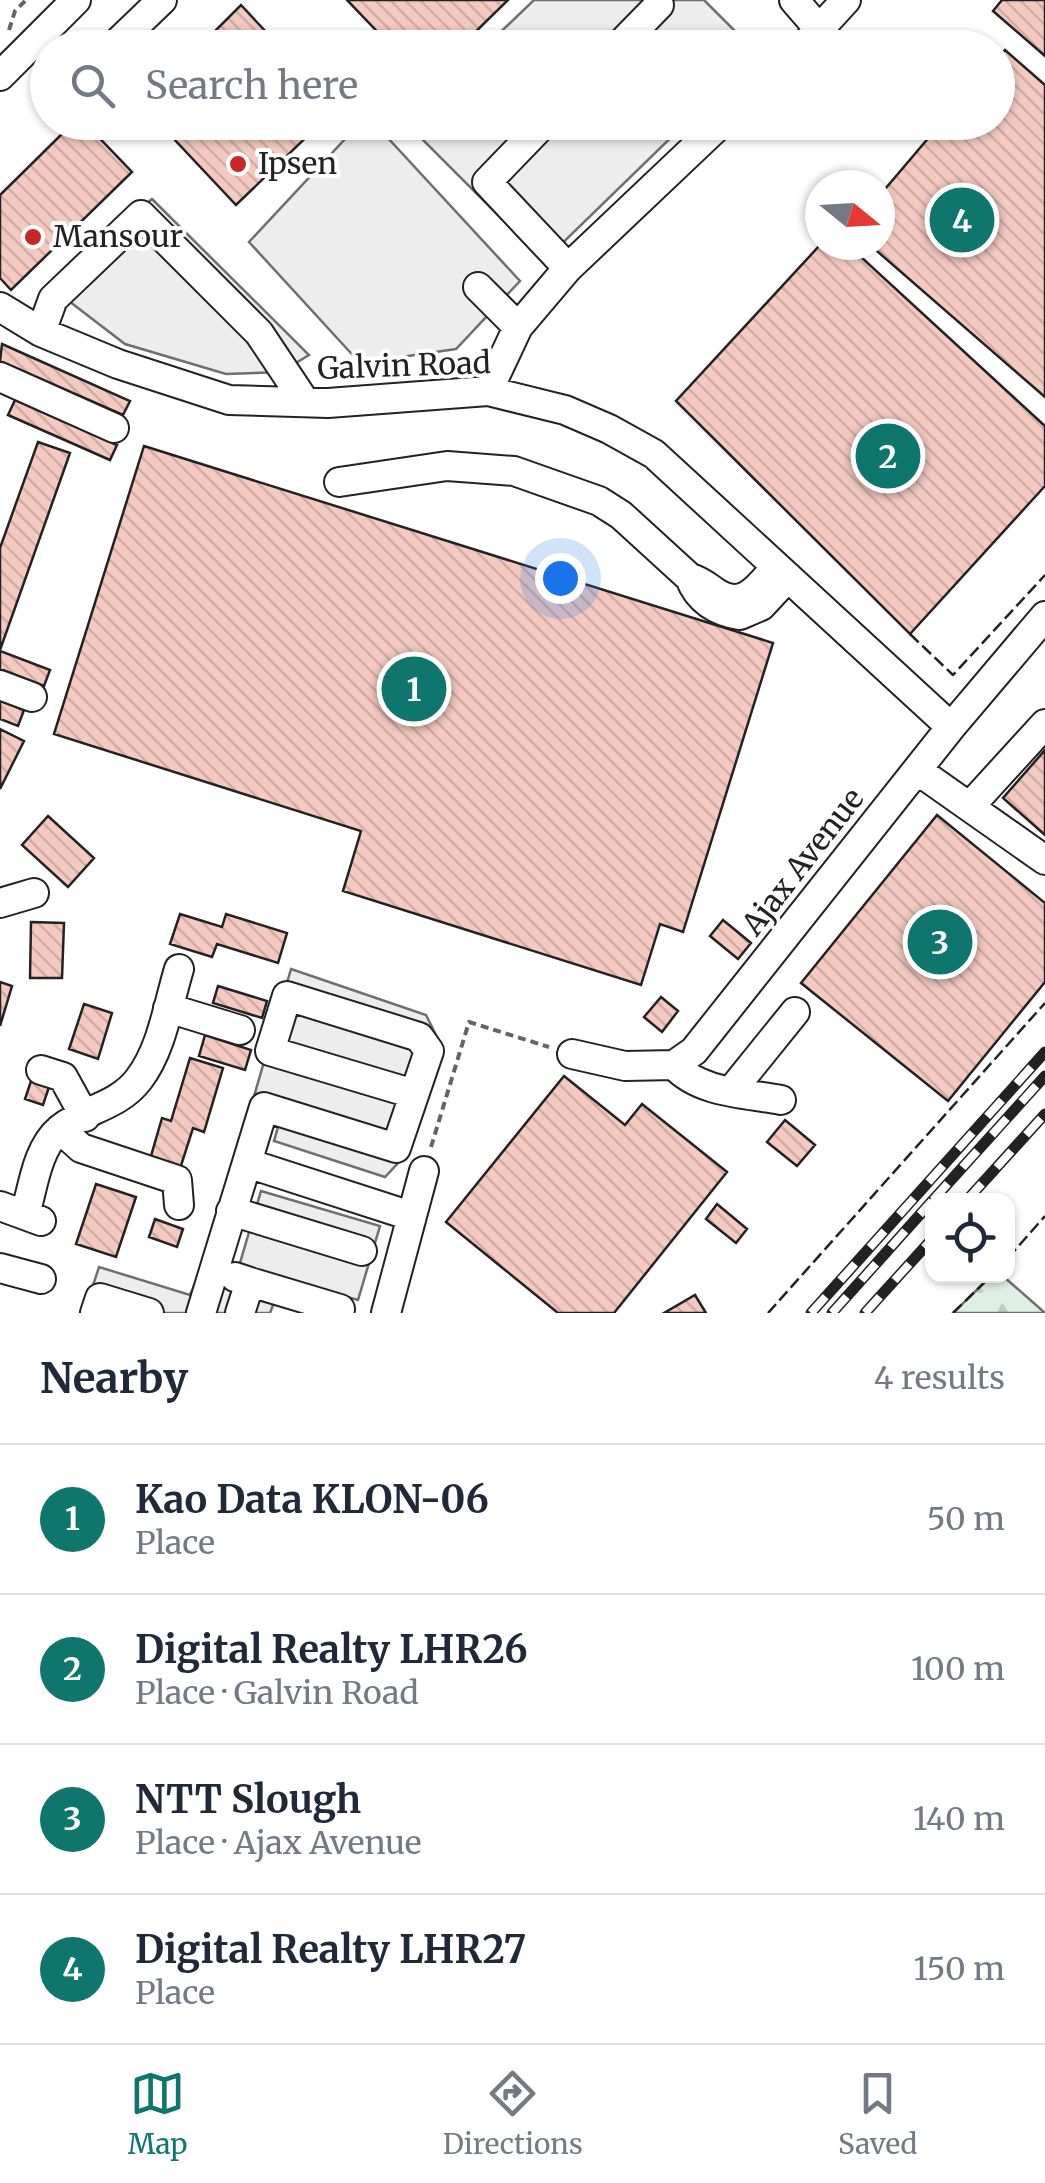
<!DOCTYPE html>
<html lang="en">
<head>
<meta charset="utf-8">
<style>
	:root { --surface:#fff; --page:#f6f6f7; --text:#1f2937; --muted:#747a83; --line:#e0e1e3; --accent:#0f766e }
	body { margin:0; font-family:Merriweather,serif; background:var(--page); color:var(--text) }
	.controls { position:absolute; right:30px; bottom:30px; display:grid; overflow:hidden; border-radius:20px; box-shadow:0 2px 8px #0004 }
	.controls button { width:90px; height:90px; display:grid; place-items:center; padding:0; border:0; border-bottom:2px solid var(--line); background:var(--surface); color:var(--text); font:50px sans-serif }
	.compass { position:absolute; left:805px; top:170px; width:90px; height:90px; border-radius:50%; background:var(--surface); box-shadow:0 2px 8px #0004; rotate:108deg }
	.you { position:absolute; left:560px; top:578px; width:35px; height:35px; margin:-25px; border:8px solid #fff; border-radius:50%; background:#1a73e8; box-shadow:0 0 0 15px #1a73e833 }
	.badge { display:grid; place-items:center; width:65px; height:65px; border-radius:50%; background:var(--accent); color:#fff; font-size:32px; font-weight:700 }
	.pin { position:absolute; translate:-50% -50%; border:5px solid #fff; box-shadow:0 2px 10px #0006 }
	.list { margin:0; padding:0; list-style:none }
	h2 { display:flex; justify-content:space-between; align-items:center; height:130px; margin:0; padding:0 40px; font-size:42px }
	h2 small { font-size:32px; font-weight:400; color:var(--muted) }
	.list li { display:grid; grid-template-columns:65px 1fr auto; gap:30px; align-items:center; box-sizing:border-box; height:150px; padding:0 40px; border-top:2px solid var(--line) }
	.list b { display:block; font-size:38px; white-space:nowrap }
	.list p { margin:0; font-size:32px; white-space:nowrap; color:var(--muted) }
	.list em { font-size:32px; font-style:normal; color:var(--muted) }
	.icon { flex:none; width:55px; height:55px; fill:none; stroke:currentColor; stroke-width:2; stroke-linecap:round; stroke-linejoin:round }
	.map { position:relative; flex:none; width:1045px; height:1313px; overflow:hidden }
	.search { position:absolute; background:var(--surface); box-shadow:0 2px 8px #0004; left:30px; right:30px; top:30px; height:110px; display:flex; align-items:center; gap:25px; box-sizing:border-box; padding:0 35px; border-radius:55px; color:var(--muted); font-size:38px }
	.sheet { height:730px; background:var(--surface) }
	nav { display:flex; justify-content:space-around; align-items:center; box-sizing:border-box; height:140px; border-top:2px solid var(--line); background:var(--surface); font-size:28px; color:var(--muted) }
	nav a { display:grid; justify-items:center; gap:5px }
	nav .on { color:var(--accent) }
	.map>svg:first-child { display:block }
	.forest { fill:url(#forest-firs); stroke:#6f6f6f; stroke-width:2.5 }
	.parking { fill:#ededed; stroke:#6f6f6f; stroke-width:2.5 }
	.building { fill:url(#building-back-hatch); stroke:#222; stroke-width:2.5 }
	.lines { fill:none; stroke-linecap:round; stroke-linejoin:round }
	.minor-casing { stroke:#222; stroke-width:32 }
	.path { stroke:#646464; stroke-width:4; stroke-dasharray:8 5; stroke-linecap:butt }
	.minor { stroke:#fff; stroke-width:28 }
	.rail-casing { stroke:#222; stroke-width:11 }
	.rail { stroke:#fff; stroke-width:8; stroke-dasharray:22; stroke-linecap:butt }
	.fence { stroke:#222; stroke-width:2.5; stroke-dasharray:12 5; stroke-linecap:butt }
	.poi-dot { fill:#c62828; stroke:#fff; stroke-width:4 }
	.labels { text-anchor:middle; stroke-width:8; stroke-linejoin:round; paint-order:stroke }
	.poi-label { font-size:30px; fill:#222; stroke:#fff; text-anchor:start }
	.street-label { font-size:30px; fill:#222; stroke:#fff }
</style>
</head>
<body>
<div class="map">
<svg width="1045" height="1313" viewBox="0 0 1045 1313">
	<defs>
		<pattern id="forest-firs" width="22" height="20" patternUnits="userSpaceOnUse" patternTransform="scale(2.5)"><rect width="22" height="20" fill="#e0efe3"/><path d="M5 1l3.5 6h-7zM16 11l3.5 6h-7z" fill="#c0cdc2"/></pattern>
		<pattern id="building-back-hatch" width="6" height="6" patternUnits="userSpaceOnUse" patternTransform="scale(2.5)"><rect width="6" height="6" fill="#f3c9c0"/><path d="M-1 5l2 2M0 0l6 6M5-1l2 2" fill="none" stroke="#d0aca5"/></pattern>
	</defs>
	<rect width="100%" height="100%" fill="#fff"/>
	<!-- forest -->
	<path class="forest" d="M991,1276H1003L1045,1313H953Z"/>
	<!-- parking -->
	<path class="parking" d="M534,0H704L751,47L484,48Z
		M405,122L686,123L544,261Z
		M360,123H374L520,281L456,349L360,363L249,242Z
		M152,199L309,355L281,372L226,374L125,344L48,285Z
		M291,969L426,1015L438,1039L399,1162L385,1177L274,1141L278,1127L248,1117Z
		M261,1191L380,1226L358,1300L283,1279L270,1313H84L99,1267L190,1295L200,1273L233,1287Z"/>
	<!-- building -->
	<path class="building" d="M347,0H508L459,48H393Z
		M1002,0H1045V56L993,11Z
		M241,5L281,48H198Z
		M1005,50L1045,85V397L870,245H880V195L942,122H998V58Z
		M74,122H84L132,172L11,290L0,278V195Z
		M158,122H322L236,205Z
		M820,245H848L1045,426V486L910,634L676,401Z
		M2,344L130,401L123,415L0,361Z
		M15,400L117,445L110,460L8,415Z
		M38,442L70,453L0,650V548Z
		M144,446L773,643L683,932L660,924L641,985L343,891L361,831L54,734Z
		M0,651L50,670L44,686L0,669Z
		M0,701L24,710L18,726L0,719Z
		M0,729L24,741L0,789Z
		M1045,750V835L1003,798Z
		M937,815L1045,903V982L948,1101L801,983Z
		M48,816L94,858L68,887L22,845Z
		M180,914L222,927L226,914L287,933L278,963L217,944L212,957L170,944Z
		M723,920L751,943L738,959L710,936Z
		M31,922L64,923L62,978H30Z
		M0,982L12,986L0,1026Z
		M218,986L267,1001L262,1018L213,1003Z
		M661,997L678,1011L662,1032L644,1017Z
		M84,1004L112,1013L98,1059L69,1049Z
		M205,1035L251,1050L245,1070L199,1056Z
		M190,1058L223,1068L204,1132L193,1128L179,1172L149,1163L162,1118L171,1121Z
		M564,1076L625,1125L642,1104L727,1172L614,1313H558L446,1222Z
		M31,1081L49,1087L43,1105L25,1099Z
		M785,1120L815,1145L797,1166L767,1142Z
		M96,1184L136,1197L116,1257L76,1244Z
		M717,1204L747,1229L736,1243L706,1219Z
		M155,1219L183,1229L177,1247L149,1237Z
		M695,1295L706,1313H664Z"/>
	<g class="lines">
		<defs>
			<path id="minor" d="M794,0L820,30
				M112,48L162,0
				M617,48L659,5
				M802,48L846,0
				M0,76L76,0
				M545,122L487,182L568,268
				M478,287L518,327
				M0,307L41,332L118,364L229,400L328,403L488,391L565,410L609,429L654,454L951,727
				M41,332L53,299L141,215L259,333L305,402
				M0,377L114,428
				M488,391L518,327L568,268L722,122
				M339,482L447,466L514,471L599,501L621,515L690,578
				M776,567C760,585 744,610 718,594C707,587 702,581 690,578C698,600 717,612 740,615L761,606L788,577
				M0,685L32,697
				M917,770L1045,860
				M971,805L1045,724
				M0,903L34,893
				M168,1008L240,1030
				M572,1054L625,1066L674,1065L694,1051L951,727L1045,616
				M674,1065C700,1093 744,1093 781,1100
				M41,1070L63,1077L85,1117
				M732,1090L795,1012
				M60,1129L81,1148L177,1180L179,1205
				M247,1163L411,1216
				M0,1206L41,1221
				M231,1211L362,1251
				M25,1215C33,1187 37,1148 60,1129C84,1109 118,1107 139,1079C162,1049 168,1005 179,969
				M0,1268L41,1279
				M235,1277L250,1282L240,1313
				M250,1282L340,1309
				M95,1313L100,1298L149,1313
				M201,1313L264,1107L396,1148L429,1051L419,1037L287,996L270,1051L414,1094
				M386,1313L424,1171"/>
		</defs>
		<!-- minor casing -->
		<use href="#minor" class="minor-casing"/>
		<!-- path -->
		<path class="path" d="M9,30L15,11L26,0
			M431,1147L469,1022L549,1047"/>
		<!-- minor -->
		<use href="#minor" class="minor"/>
		<defs>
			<path id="rail" d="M933,1200L1045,1076
				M967,1200L1045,1114
				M811,1313L1045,1052
				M832,1313L932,1201
				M865,1313L932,1239"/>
		</defs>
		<!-- rail casing -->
		<use href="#rail" class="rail-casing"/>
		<!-- rail -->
		<use href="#rail" class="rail"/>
		<!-- fence -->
		<path class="fence" d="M910,634L953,675L1045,575
			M1008,1258L1045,1216
			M768,1313L1045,1003
			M953,1313L991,1276"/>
	</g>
	<!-- markers -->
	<g class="poi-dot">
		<circle cx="238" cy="164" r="10"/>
		<circle cx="33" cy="237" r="10"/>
	</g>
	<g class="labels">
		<!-- poi labels -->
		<g class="poi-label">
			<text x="258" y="174">Ipsen</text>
			<text x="53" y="247">Mansour</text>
		</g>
		<!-- street labels -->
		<g class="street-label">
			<text transform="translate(404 366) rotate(-2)" y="10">Galvin Road</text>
			<text transform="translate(803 862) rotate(-52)" y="10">Ajax Avenue</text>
		</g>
	</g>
</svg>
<div class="controls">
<button><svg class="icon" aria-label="locate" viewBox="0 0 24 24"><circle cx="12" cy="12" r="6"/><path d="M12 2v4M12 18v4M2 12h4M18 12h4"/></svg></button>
</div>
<svg class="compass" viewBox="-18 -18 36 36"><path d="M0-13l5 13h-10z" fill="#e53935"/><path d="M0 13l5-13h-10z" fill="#747a83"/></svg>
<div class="you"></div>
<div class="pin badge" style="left:414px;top:689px">1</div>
<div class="pin badge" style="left:888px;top:456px">2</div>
<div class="pin badge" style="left:940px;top:942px">3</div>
<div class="pin badge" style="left:962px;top:220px">4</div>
<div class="search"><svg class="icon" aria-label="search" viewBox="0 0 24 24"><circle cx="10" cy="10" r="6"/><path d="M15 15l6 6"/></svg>Search here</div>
</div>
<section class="sheet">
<h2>Nearby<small>4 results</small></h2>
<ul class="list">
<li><span class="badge">1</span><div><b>Kao Data KLON-06</b><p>Place</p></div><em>50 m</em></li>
<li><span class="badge">2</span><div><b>Digital Realty LHR26</b><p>Place · Galvin Road</p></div><em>100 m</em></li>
<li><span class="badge">3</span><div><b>NTT Slough</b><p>Place · Ajax Avenue</p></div><em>140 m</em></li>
<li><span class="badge">4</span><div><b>Digital Realty LHR27</b><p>Place</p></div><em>150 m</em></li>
</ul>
</section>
<nav>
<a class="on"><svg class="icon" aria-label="map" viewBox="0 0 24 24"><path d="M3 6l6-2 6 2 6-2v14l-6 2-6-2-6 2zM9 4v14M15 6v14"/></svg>Map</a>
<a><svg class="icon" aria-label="directions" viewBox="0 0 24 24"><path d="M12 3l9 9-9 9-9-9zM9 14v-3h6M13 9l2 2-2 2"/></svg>Directions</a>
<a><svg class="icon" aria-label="saved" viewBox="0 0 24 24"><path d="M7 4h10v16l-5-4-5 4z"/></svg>Saved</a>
</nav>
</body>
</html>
